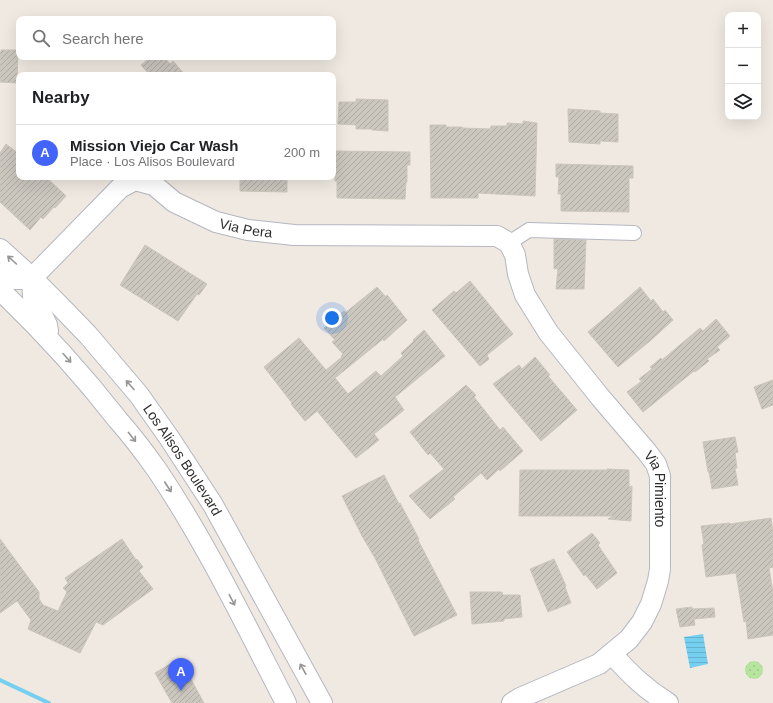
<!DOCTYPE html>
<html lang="en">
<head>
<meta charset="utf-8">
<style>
	:root { --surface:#fff; --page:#f2f2f2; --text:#202124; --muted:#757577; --line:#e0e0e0; --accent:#4264fb }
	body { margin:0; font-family:Helvetica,sans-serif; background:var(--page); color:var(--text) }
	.controls { position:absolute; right:12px; top:12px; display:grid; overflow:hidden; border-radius:8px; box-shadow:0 4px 16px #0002 }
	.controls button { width:36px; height:36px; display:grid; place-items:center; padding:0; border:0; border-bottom:1px solid var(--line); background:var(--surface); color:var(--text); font:20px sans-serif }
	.you { position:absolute; left:332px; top:318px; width:14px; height:14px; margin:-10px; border:3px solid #fff; border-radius:50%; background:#1a73e8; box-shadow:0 0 0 6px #1a73e833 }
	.badge { display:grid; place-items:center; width:26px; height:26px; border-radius:50%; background:var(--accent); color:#fff; font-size:13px; font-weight:700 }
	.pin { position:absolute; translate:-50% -33px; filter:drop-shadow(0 1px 2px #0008) }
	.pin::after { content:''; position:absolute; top:21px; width:14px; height:12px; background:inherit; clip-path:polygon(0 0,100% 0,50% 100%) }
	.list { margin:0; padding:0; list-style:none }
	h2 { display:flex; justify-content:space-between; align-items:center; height:52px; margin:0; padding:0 16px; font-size:17px }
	h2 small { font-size:13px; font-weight:400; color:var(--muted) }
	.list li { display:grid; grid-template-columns:26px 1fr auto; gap:12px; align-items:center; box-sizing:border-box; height:56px; padding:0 16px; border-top:1px solid var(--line) }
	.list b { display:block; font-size:15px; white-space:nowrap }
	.list p { margin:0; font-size:13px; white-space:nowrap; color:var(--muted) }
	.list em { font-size:13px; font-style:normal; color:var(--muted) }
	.icon { flex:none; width:22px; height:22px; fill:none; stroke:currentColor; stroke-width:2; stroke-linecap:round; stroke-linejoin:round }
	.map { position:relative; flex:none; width:773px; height:703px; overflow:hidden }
	.search { position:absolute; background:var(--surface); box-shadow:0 4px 16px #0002; left:16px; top:16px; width:320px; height:44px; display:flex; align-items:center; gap:10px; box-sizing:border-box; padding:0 14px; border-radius:8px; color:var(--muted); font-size:15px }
	.panel { position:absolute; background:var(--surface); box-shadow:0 4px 16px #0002; left:16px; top:72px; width:320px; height:108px; border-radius:8px }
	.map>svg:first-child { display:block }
	.grass { fill:url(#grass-dots) }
	.water { fill:url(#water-rules) }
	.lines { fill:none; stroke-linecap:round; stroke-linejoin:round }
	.stream { stroke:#75cff0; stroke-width:4 }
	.building { fill:url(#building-hatch); stroke:#cbc5ba }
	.street-casing { stroke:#b4b7c1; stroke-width:16 }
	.secondary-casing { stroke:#b4b7c1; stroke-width:22 }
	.street { stroke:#fff; stroke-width:14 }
	.secondary { stroke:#fff; stroke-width:20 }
	.oneway { stroke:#969696 }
	.labels { text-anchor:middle; stroke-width:4; stroke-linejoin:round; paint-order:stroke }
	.street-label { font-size:14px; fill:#2e2e2e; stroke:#fff }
</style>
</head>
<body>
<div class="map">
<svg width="773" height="703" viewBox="0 0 773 703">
	<defs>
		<pattern id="grass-dots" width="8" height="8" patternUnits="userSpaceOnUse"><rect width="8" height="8" fill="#b6e59e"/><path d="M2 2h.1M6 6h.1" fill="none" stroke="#9dc588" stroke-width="1.8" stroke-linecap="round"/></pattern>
		<pattern id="water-rules" width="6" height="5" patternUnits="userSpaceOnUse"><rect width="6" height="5" fill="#75cff0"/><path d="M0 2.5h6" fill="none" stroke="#66b2ce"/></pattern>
		<pattern id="building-hatch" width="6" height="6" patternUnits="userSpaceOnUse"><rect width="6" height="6" fill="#cbc7bf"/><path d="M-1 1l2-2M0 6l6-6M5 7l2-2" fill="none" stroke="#afaba4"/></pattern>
	</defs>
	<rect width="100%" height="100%" fill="#efe9e1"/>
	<!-- grass -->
	<path class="grass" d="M745 670a9 9 0 1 1 18 0a9 9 0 1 1-18 0Z"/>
	<!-- water -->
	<path class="water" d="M703,634L708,664L690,668L684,637Z"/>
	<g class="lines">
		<!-- stream -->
		<path class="stream" d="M0,680L49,703"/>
	</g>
	<!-- building -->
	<path class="building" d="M1,50H18L17,83L0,82V52H1Z
		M151,57H164L170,64L173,61L185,75H150L141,65Z
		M356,99L388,100V131L372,130V129H356V125L338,124L339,102H356Z
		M568,109L600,111V113L618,114V142L600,141V144L569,142Z
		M523,121L537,123L535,196L478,193V198H431L430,125H446V127H462L463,128L490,129L491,126H507V123L523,124Z
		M6,144L19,154V177H46L66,196L55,208L54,207L43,219L41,217L30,230L0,202V153Z
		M336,151L410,152V165H407V182H406L405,199L337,198V181H335Z
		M556,164L633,166V178H629V212L561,211V194H558L559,177H556Z
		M240,177H287V192L240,191Z
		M554,239L586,240L584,289H556L558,268L554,269Z
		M145,245L207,284L199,295L197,294L178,321L120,285Z
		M470,281L513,334L487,355L489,359L480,366L432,310L454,291L456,293Z
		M377,287L386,297L387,295L407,320L384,341L383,339L335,378L348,394L376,371L381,376L403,356L401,353L414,341L413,340L424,330L445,356L395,397L404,410L374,434L379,440L356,458L317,411L305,421L291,404L292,403L264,367L299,338L326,370L342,357L341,356L343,354L332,342L335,340L324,328L344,311L345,313Z
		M640,287L651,301L653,299L663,312L665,310L673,320L650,341L618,367L588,332L607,316Z
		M716,319L730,336L717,347L720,350L707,359L709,361L695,372L694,371L643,412L627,392L642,381L639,379L652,369L650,367L661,358L662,360L700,328L703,331Z
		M535,357L550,375L548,376L577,410L541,441L493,384L519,365L522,369Z
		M773,380V405L762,409L754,387Z
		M466,385L476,395L474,397L500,430L503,427L523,451L500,471L499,469L487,480L481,473L453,497L455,499L430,519L409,496L444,469L430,453L428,455L410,432Z
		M735,437L738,452L735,453L737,468H735L738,485L712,489L709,472H708L703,442Z
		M607,469L629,470V487L632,486L631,521L608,519L613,516H519L520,470H607Z
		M384,475L399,504L400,503L419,539L418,540L457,615L414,636L375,558L362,536L342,496Z
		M771,518L773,533V567L769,568L773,592V635L748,639L746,621L744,622L736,573L706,577L702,545L704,544L701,526L730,523V524Z
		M592,533L600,543L598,545L617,573L597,589L585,574L584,576L567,552Z
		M0,539L39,592V599L43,605L58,611L67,592L63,588L68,583L65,578L122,539L136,560L137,559L143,567L139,571L153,589L103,625L96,622L80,653L28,629L31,620L17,601L0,613Z
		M554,559L566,586L565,587L571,603L548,612L530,569Z
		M470,592H502L503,595H520L522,617L504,619V621L472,624Z
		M692,607V609L714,608L715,617L694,619L695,625L680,627L676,609Z
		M170,664L178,679L188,674L204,703H172L155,673Z"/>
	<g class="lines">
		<defs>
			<path id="street" d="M509,243L529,230L634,233"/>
			<g id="secondary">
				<path id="s1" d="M0,249L32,278L60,306L88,335L139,395L170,439L213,505L322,703"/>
				<path d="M0,273C9,281 20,279 32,278L33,297L47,325L48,331"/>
				<path id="s2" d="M32,278L120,188L135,180L154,185L174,202L216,222L248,230L294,235L497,236L509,243L515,255L518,274L525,295L548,332L600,397L647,452L656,464L660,476V569L658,581L651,604L642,622L629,639L599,664L520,698L512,703"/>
				<path d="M0,290C43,331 82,374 118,420C132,436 145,453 157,470C207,544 245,624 286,703"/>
				<path d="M612,654C630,674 645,689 668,703"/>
			</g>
		</defs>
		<!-- street casing -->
		<use href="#street" class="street-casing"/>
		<!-- secondary casing -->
		<use href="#secondary" class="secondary-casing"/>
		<!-- street -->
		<use href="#street" class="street"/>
		<!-- secondary -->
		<use href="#secondary" class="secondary"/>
	</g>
	<!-- one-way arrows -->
	<defs><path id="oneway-shaft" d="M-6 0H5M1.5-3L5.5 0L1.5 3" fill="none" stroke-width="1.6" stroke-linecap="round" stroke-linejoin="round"/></defs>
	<g class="oneway">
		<use href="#oneway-shaft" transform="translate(12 260) rotate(-138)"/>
		<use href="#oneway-shaft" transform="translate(67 358) rotate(48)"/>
		<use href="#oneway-shaft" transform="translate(130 385) rotate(-131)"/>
		<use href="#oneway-shaft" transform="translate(132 437) rotate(52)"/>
		<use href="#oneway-shaft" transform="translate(168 487) rotate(57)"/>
		<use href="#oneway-shaft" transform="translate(232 600) rotate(63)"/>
		<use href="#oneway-shaft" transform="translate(303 669) rotate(-119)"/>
	</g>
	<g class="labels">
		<!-- street labels -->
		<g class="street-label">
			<text dy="5" stroke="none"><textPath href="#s2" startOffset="266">Via Pera</textPath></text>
			<text dy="5" stroke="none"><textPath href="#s1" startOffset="280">Los Alisos Boulevard</textPath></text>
			<text dy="5" stroke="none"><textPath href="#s2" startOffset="825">Via Pimiento</textPath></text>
		</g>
	</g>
</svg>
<div class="controls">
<button>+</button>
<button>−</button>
<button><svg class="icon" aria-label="layers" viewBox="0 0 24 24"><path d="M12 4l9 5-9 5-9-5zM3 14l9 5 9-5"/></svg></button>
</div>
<div class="you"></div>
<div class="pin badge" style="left:181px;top:691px">A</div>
<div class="search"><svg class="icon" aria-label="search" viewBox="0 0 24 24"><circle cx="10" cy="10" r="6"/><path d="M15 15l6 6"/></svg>Search here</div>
<section class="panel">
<h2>Nearby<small></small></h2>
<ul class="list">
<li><span class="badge">A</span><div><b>Mission Viejo Car Wash</b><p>Place · Los Alisos Boulevard</p></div><em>200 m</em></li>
</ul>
</section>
</div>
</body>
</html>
